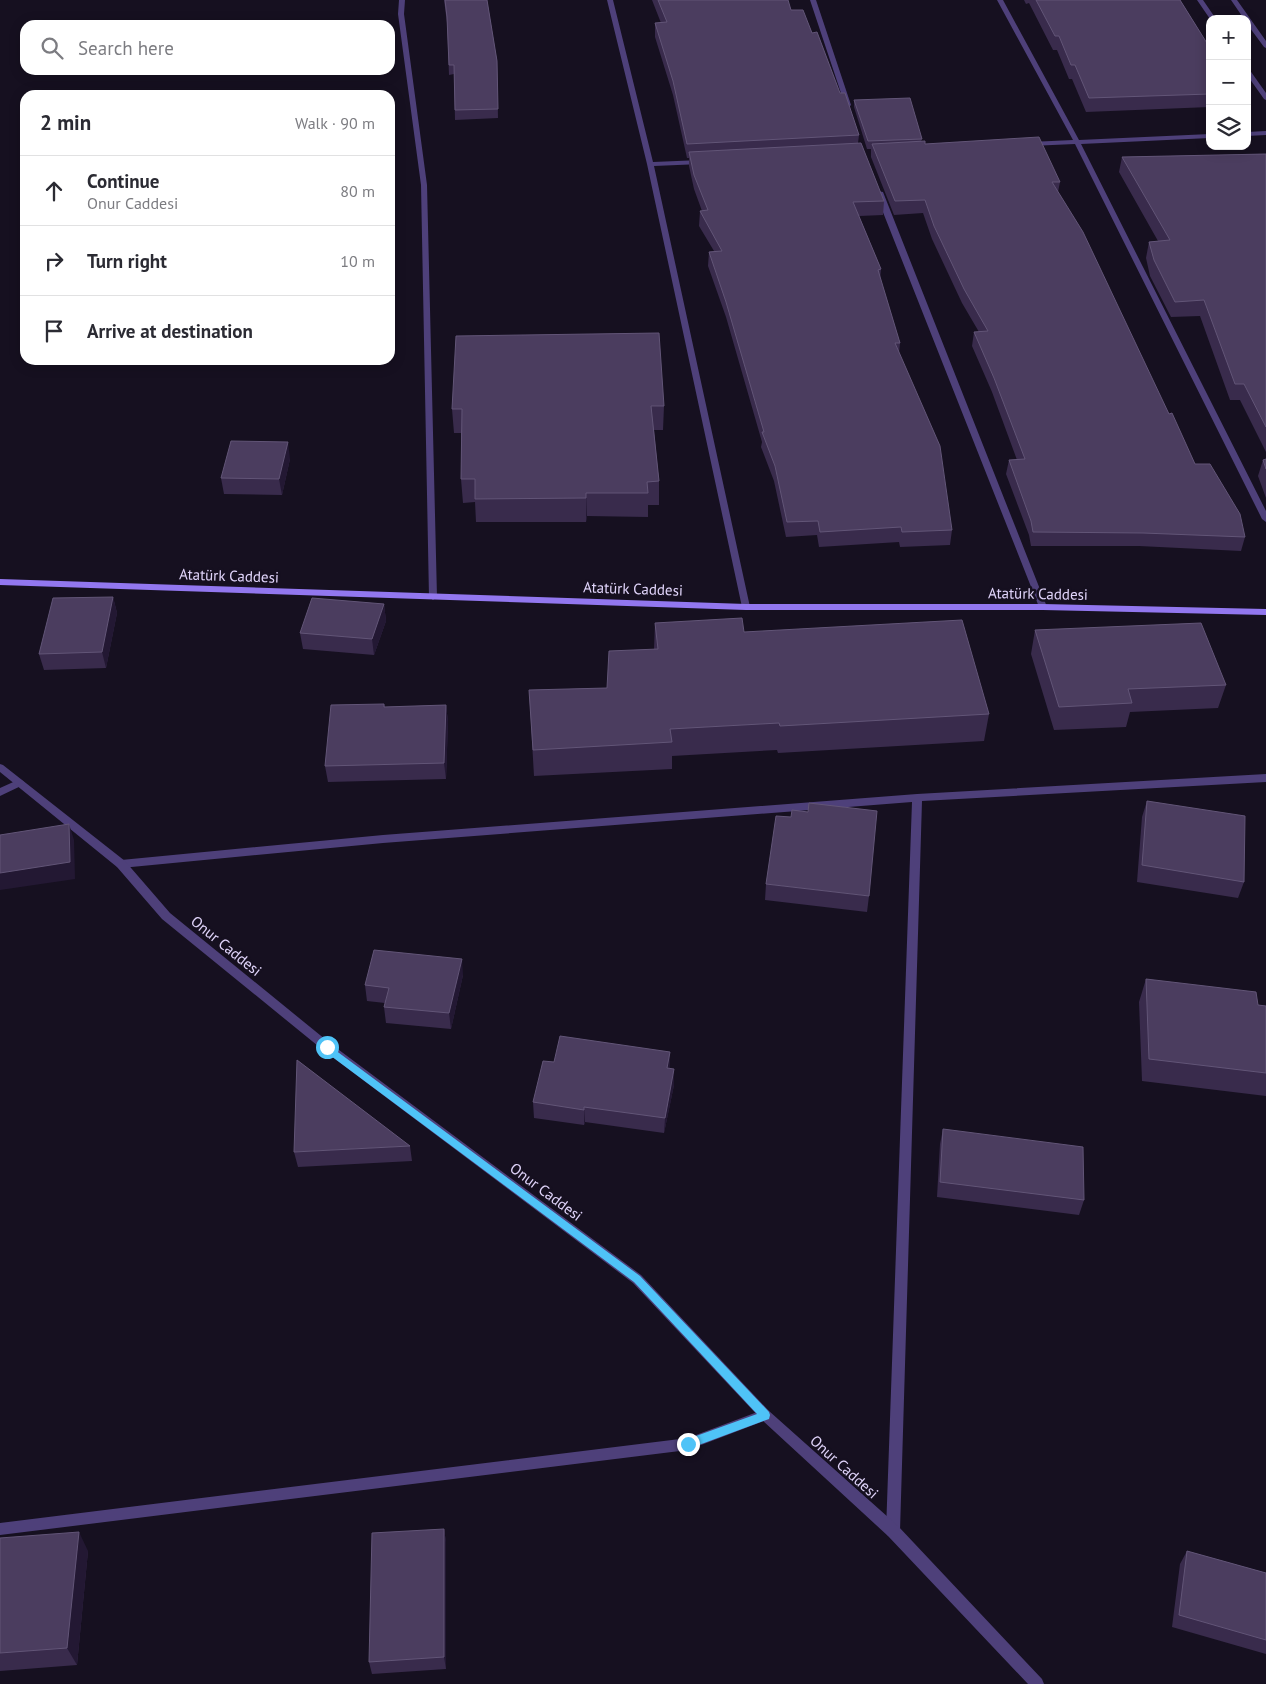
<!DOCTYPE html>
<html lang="en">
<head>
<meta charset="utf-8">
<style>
	:root { --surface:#fff; --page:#f7f7f7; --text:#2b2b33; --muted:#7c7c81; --line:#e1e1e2 }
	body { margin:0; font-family:"PT Sans",sans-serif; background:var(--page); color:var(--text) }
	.controls { position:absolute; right:15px; top:15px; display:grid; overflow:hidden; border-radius:10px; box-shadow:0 2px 12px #0003 }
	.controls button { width:45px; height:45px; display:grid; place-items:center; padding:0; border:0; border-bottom:1px solid var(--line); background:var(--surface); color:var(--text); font:25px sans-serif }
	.stop { position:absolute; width:15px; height:15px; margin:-11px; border:4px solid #4fc3f7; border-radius:50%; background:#fff }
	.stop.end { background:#4fc3f7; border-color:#fff; box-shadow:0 1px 5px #0008 }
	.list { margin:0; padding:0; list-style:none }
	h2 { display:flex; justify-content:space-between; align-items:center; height:65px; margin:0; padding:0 20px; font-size:21px }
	h2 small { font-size:16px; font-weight:400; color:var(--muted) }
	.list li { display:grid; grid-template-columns:32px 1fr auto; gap:15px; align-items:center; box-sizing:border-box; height:70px; padding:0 20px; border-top:1px solid var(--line) }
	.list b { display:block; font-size:19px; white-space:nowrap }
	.list p { margin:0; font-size:16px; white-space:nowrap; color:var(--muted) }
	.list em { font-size:16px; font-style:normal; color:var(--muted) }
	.icon { flex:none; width:28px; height:28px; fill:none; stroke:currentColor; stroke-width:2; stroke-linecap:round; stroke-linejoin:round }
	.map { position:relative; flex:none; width:1266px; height:1684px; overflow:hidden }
	.search { position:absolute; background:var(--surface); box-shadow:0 2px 12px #0003; left:20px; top:20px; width:375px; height:55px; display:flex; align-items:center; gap:12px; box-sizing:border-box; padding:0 18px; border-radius:15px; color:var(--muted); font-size:19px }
	.panel { position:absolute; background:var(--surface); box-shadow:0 2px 12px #0003; left:20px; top:90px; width:375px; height:275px; border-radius:15px }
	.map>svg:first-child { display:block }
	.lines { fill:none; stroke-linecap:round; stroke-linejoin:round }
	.minor { fill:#4e407a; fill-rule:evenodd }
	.tertiary { fill:#4e407a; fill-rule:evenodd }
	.secondary { fill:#9277ef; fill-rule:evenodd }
	.wall { fill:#392b4c }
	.shaded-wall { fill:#231833 }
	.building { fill:#4b3d5f; stroke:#625577 }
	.route { fill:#4fc3f7 }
	.labels { text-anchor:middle; stroke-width:5; stroke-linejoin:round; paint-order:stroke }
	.street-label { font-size:15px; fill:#e0d4fa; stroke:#161020 }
</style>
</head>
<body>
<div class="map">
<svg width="1266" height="1684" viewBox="0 0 1266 1684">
	<rect width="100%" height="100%" fill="#161020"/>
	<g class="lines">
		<!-- minor -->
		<path class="minor" d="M399,0H405L404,14L427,185L437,597L433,600L429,597L421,185L398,14Z
			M607,0H613L653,162L701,160L704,162L701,164L654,166L750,607L746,610L742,607L647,164Z
			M810,0H816L851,105L850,106L845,105Z
			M997,0H1003L1079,140L1210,134V138L1081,144L1266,511V522L1262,519L1075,144L1030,146L1027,144L1030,142L1073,140Z
			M1266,131V135L1247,136V132Z
			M877,191L883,192L1047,607L1046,609H1040L1039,607L875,192Z
			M1266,774V782L922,801L900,1531L898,1536L893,1537L888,1536L886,1531L912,802L383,843L121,868L117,867L116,864L117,861L121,860L383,835L917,794Z
			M20,779L23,781L25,783L23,785L0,796V788Z
			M765,1409L769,1411L771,1415L769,1419L688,1450L0,1535V1523L688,1438Z"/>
		<!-- tertiary -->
		<path class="tertiary" d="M1197,0H1203L1216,19H1210Z
			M1231,0H1237L1266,41V48L1264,47L1247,24V19H1244Z
			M1247,68L1249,69L1266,93V100L1264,99L1247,75Z
			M0,764L3,765L125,861L170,913L331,1044L641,1275L769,1411L898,1526L1042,1679L1044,1684H1028L888,1536L761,1419L633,1283L323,1050L162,919L117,867L0,772Z"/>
		<!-- secondary -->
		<path class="secondary" d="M0,579L746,604H1043L1266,609V615L1043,610H746L0,585Z"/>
	</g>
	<!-- wall -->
	<path class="wall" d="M444,0H487L497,61L498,118L455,120L454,74L449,75L447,23Z
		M652,0H788L791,10L812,33L859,135L858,143L884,201L883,215L859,216L881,269L880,279L900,343L899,353L952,530L950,545L900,547L899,542L819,547L817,535L786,537L774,481L761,447L762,442L726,317L708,266L709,252L714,251L699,226L700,211H702L694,189L689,166V158H687L673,95L655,37V23H661Z
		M1024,0H1180L1210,48V107L1086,112L1072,79H1069L1057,50H1053L1029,3L1026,4Z
		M854,100L922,139L921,141L925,144L1060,182L1058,192L1169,414L1195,464L1245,537L1241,551L1139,546H1031L1029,535L1006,474L1009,460H1017L992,392L972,346L974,332H979L962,303L932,239L923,213L894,215L871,157V149H867L854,107Z
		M1266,154V452L1240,400H1230L1200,316L1171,317L1150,276L1146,258L1149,242L1158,241L1119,172L1122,157Z
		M664,406L663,430H654L659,481V505H648V517L587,516L586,522H476L475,502L463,503L461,479V433H454L452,409Z
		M290,459L282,495L224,494L221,478Z
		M1266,459V498L1258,476L1263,460Z
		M113,597L117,613L106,668L44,670L39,654Z
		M384,604L386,621L374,655L303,649L300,633Z
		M655,623L744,632L989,714L984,741L778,753L777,750L672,756V769L534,776L529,690L607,688L654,649Z
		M1035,630L1226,685L1218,708L1130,712L1126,727L1054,730L1031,654Z
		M384,704L385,707L446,705L448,722L446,779L328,782L325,766Z
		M1147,801L1244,882L1238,898L1137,882L1142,817Z
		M766,884L869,896L867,912L765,900Z
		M463,975L451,1029L386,1023L384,1007L385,1003L367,1001L365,985Z
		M1146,979L1258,1005L1266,1006V1096L1142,1081L1139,1002Z
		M669,1069L674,1085L664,1133L585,1122L584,1125L534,1118L533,1102Z
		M943,1129L1084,1200L1079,1215L937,1197L940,1144Z
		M410,1146L412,1161L298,1167L294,1152Z
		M444,1529L446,1542V1669L372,1674L369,1662Z
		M0,1538L88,1551L77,1665L0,1671Z
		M1187,1551L1266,1573V1654L1172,1627L1180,1564Z"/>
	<!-- shaded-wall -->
	<path class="shaded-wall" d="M288,442L290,459L282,495L279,479Z
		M586,493L587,516L586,522Z
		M113,597L117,613L106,668L102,652Z
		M384,604L386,621L374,655L372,639Z
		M446,705L448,722L446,779L444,763Z
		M69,824L74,840L75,879L0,890V873Z
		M462,959L463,975L451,1029L449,1013Z
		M670,1052V1067L666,1084L667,1068Z
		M674,1069V1085L664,1133L665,1118Z
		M584,1107L585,1122L584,1125Z
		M444,1529L446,1542V1669L444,1657Z
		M79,1532L88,1551L77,1665L67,1648Z"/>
	<!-- building -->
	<path class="building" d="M445,0H487L497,61L498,109L455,110L454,65H449L447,17Z
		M658,0H788L791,10H803L812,33L817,32L840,93H845L859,135L687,144L673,81L655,23L667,22Z
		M1036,0H1180L1210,48V94L1089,98L1075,65H1071L1059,36H1055Z
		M910,98L922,139L868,141L854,100Z
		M1039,137L1060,182H1052L1083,232L1169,414L1172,413L1195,464H1210L1240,514L1245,537L1143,533L1033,532L1031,521L1009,460L1025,459L994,378L974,332L988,331L964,289L934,226L925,200L895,201L872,144L925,141V144Z
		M861,143L884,201L853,202L881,269L878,270L900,343H895L940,446L952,530L902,532L901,527L820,532L818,521L787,522L775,466L762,432H764L726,302L709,252L722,251L700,211L708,210L694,175L689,152Z
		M1266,154V427L1244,384H1235L1204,300L1175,302L1154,260L1149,242L1170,240L1122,157Z
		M659,333L664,406H651L659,481L647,482L648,493H586V498L475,499V479H461L462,409H452L456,336Z
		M231,441L288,442L279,479L221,478Z
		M1266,459V469L1263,460Z
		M113,597L102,652L39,654L53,598Z
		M312,598L384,604L372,639L300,633Z
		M742,618L744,632L962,620L989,714L780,726L779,723L670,729L672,742L533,750L529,690L607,688L609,651L658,649L655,623Z
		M1201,623L1226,685L1128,689L1132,703L1059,707L1035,630Z
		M384,704V707L446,705L444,763L325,766L331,705Z
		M1147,801L1245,816L1244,882L1142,865Z
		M809,803L877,811L869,896L766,884L776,816L791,817L792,810L808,812Z
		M69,824L70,862L0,873V835Z
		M374,950L462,959L449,1013L384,1007L389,988L365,985Z
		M1146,979L1256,992L1258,1005L1266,1006V1073L1149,1059Z
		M560,1036L670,1052L667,1068L674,1069L665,1118L584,1107V1110L533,1102L543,1061L554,1062Z
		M297,1060L410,1146L294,1152Z
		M943,1129L1083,1147L1084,1200L940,1182Z
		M444,1529V1657L369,1662L372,1533Z
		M79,1532L67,1648L0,1653V1538Z
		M1187,1551L1266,1573V1640L1179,1615Z"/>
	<!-- route -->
	<path class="route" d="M327,1044L640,1276L769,1412L770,1415L769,1419L688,1449L685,1447L683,1444L685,1440L757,1414L634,1282L323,1050L322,1047Z"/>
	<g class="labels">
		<!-- street labels -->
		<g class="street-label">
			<text transform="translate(229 576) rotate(2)" y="5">Atatürk Caddesi</text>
			<text transform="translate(633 589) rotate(2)" y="5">Atatürk Caddesi</text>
			<text transform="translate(1038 594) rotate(1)" y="5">Atatürk Caddesi</text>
			<text transform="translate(226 946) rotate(39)" y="5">Onur Caddesi</text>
			<text transform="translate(546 1192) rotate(37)" y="5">Onur Caddesi</text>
			<text transform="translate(844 1467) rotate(42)" y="5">Onur Caddesi</text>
		</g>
	</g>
</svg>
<div class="controls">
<button>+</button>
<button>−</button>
<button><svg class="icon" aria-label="layers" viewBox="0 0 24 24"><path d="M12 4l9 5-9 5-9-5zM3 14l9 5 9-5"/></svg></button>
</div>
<div class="stop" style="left:327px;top:1047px"></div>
<div class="stop end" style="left:688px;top:1444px"></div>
<div class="search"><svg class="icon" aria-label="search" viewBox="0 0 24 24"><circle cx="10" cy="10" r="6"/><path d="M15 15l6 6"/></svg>Search here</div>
<section class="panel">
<h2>2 min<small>Walk · 90 m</small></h2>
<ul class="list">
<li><svg class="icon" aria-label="ahead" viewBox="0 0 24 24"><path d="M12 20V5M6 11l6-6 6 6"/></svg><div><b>Continue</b><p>Onur Caddesi</p></div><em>80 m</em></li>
<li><svg class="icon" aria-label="right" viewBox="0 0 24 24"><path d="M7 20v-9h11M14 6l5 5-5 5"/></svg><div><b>Turn right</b></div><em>10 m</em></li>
<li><svg class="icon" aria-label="arrive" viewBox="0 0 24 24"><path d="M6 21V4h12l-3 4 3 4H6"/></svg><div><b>Arrive at destination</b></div></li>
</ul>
</section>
</div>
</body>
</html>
